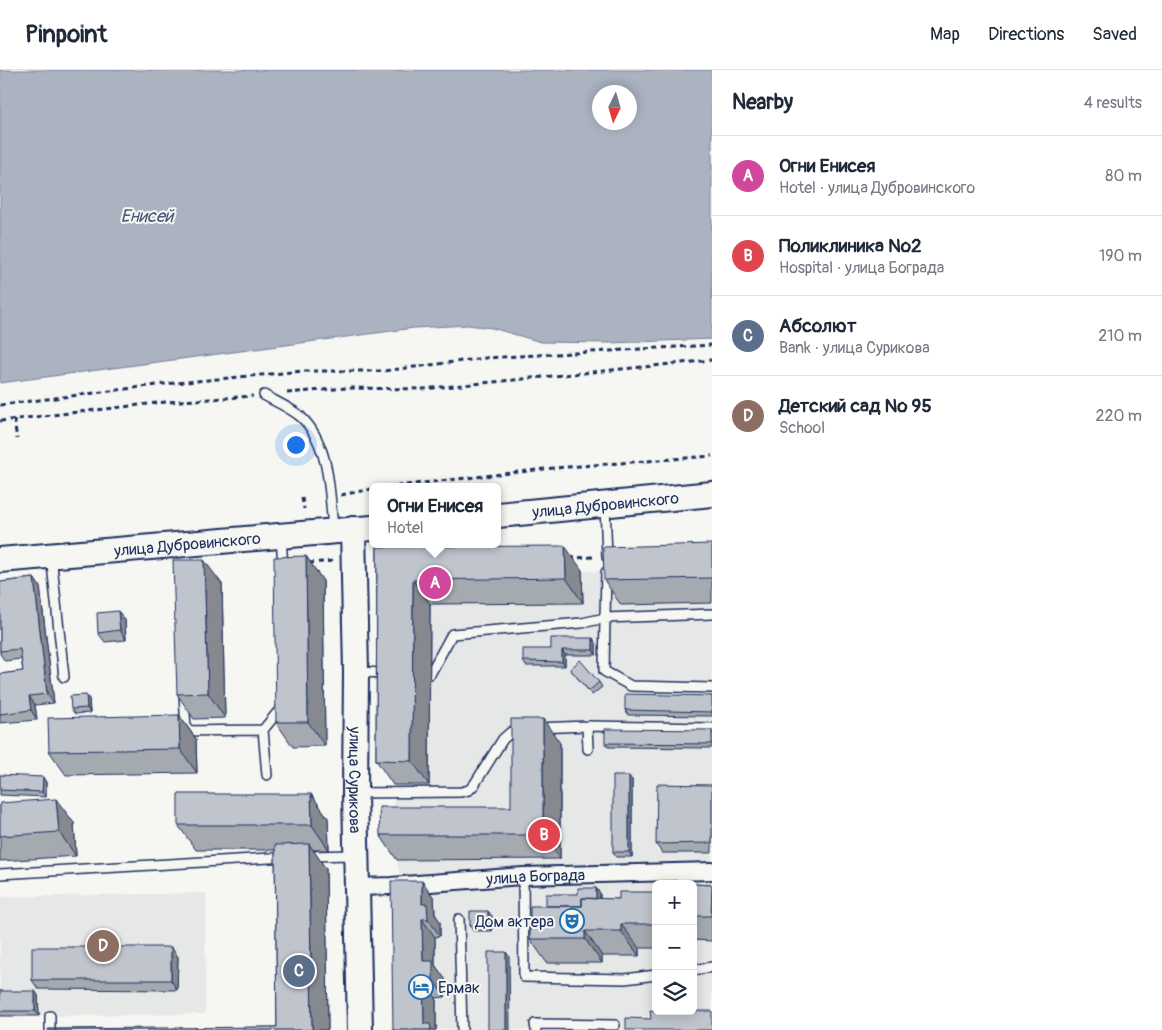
<!DOCTYPE html>
<html lang="en">
<head>
<meta charset="utf-8">
<style>
	:root { --surface:#fff; --page:#f2f2f3; --text:#1f2937; --muted:#747a83; --line:#e0e1e3; --accent:#0f766e }
	body { margin:0; font-family:Pangolin,sans-serif; background:var(--page); color:var(--text) }
	.controls { position:absolute; right:15px; bottom:15px; display:grid; overflow:hidden; border-radius:8px; box-shadow:0 2px 12px #0003 }
	.controls button { width:45px; height:45px; display:grid; place-items:center; padding:0; border:0; border-bottom:1px solid var(--line); background:var(--surface); color:var(--text); font:25px sans-serif }
	.compass { position:absolute; left:592px; top:15px; width:45px; height:45px; border-radius:50%; background:var(--surface); box-shadow:0 2px 12px #0003; rotate:185deg }
	.you { position:absolute; left:295px; top:374px; width:18px; height:18px; margin:-12px; border:4px solid #fff; border-radius:50%; background:#1a73e8; box-shadow:0 0 0 8px #1a73e833 }
	.badge { display:grid; place-items:center; width:32px; height:32px; border-radius:50%; background:var(--accent); color:#fff; font-size:16px; font-weight:700 }
	.pin { position:absolute; translate:-50% -50%; border:2px solid #fff; box-shadow:0 1px 5px #0006 }
	.popup { position:absolute; left:369px; top:413px; width:132px; height:65px; box-sizing:border-box; display:grid; place-content:center; border-radius:8px; background:var(--surface); filter:drop-shadow(0 1px 4px #0005); font-size:16px; white-space:nowrap; color:var(--muted) }
	.popup b { font-size:19px; color:var(--text) }
	.popup::after { content:''; position:absolute; left:50%; top:100%; margin-left:-10px; border:10px solid transparent; border-top-color:var(--surface) }
	.list { margin:0; padding:0; list-style:none }
	h2 { display:flex; justify-content:space-between; align-items:center; height:65px; margin:0; padding:0 20px; font-size:21px }
	h2 small { font-size:16px; font-weight:400; color:var(--muted) }
	.list li { display:grid; grid-template-columns:32px 1fr auto; gap:15px; align-items:center; box-sizing:border-box; height:80px; padding:0 20px; border-top:1px solid var(--line) }
	.list b { display:block; font-size:19px; white-space:nowrap }
	.list p { margin:0; font-size:16px; white-space:nowrap; color:var(--muted) }
	.list em { font-size:16px; font-style:normal; color:var(--muted) }
	.icon { flex:none; width:28px; height:28px; fill:none; stroke:currentColor; stroke-width:2; stroke-linecap:round; stroke-linejoin:round }
	.map { position:relative; flex:none; width:712px; height:960px; overflow:hidden }
	header { display:flex; align-items:center; gap:30px; box-sizing:border-box; height:70px; padding:0 25px; background:var(--surface); border-bottom:1px solid var(--line) }
	header strong { font-size:24px }
	nav { display:flex; gap:28px; margin-inline-start:auto; font-size:18px }
	main { display:flex }
	aside { flex:1; background:var(--surface) }
	.map>svg:first-child { display:block }
	.built { fill:#e6e7e7; fill-rule:evenodd }
	.water { fill:#abb2c0; stroke:#717e99; fill-rule:evenodd }
	.lines { fill:none; stroke-linecap:round; stroke-linejoin:round }
	.lane-casing { stroke:#1b2f5e; stroke-width:12 }
	.street-casing { stroke:#1b2f5e; stroke-width:20 }
	.secondary-casing { stroke:#1b2f5e; stroke-width:28 }
	.path { stroke:#1b2f5e; stroke-width:3; stroke-dasharray:5 4; stroke-linecap:butt }
	.lane { stroke:#f6f6f2; stroke-width:9 }
	.street { stroke:#f6f6f2; stroke-width:16 }
	.secondary { stroke:#f6f6f2; stroke-width:24 }
	.wall { fill:#a5a9b0; stroke:#1b2f5e }
	.shaded-wall { fill:#868990; stroke:#1b2f5e }
	.building { fill:#c0c4cd; stroke:#1b2f5e }
	.labels { text-anchor:middle; stroke-width:4; stroke-linejoin:round; paint-order:stroke }
	.street-label { font-size:16px; fill:#1b2f5e; stroke:#f6f6f2 }
	.poi-label { font-size:16px; fill:#1b2f5e; stroke:#f6f6f2; text-anchor:end }
	.water-label { font-size:18px; font-style:italic; fill:#46567b; stroke:#f6f6f2 }
</style>
</head>
<body>
<header>
<strong>Pinpoint</strong>
<nav><a>Map</a><a>Directions</a><a>Saved</a></nav>
</header>
<main>
<div class="map">
<svg width="712" height="960" viewBox="0 0 712 960">
	<rect width="100%" height="100%" fill="#f6f6f2"/>
	<filter id="ink" filterUnits="userSpaceOnUse"><feTurbulence type="fractalNoise" baseFrequency=".02" numOctaves="2"/><feDisplacementMap in="SourceGraphic" scale="10" xChannelSelector="R" yChannelSelector="G"/><feConvolveMatrix kernelMatrix="1 2 1 2 8 2 1 2 1" color-interpolation-filters="sRGB"/></filter>
	<g filter="url(#ink)">
		<!-- built -->
		<path class="built" d="M712,499V960H405L403,829L397,790L393,715L395,502L620,501ZM656,814H693V941H656Z
			M206,823L205,944L39,946L38,925H0V827Z"/>
		<!-- water -->
		<path class="water" d="M0,0H712V269L610,273L541,272L492,258L467,255L414,258L0,313ZM600,22H630V52H600Z"/>
		<g class="lines">
			<defs>
				<path id="lane" d="M264,325C276,332 291,338 301,347C330,374 330,424 333,461
					M605,435L607,487
					M281,466L283,498
					M51,485L64,607
					M712,544L605,548L604,601L631,616L712,618
					M356,602L388,603
					M430,604L452,564L582,553L605,548L606,502
					M184,624L186,661
					M587,656L588,679
					M537,658L587,656L712,658
					M179,661L263,660
					M267,705L263,660L281,638
					M356,723L461,722L469,720L474,715L503,669L511,662L522,659
					M307,786L354,785
					M0,804L287,787
					M523,806L524,907L625,909L656,905
					M459,849L462,960
					M693,900L712,897
					M50,946V960
					M536,960L535,954L615,955"/>
				<g id="street">
					<path id="s1" d="M358,817L391,816L523,806L712,801"/>
				</g>
				<g id="secondary">
					<path id="s2" d="M498,445L712,424"/>
					<path id="s3" d="M353,459L356,602L355,723L360,960"/>
					<path id="s4" d="M0,490L372,458"/>
				</g>
			</defs>
			<!-- lane casing -->
			<use href="#lane" class="lane-casing"/>
			<!-- street casing -->
			<use href="#street" class="street-casing"/>
			<!-- secondary casing -->
			<use href="#secondary" class="secondary-casing"/>
			<!-- path -->
			<path class="path" d="M287,323L347,318L423,319L712,290
				M0,335L165,314L303,301H383L486,288L712,275
				M14,350L17,369
				M0,351L166,332L253,326
				M388,417L554,398L712,386
				M341,425L372,419
				M302,428L304,439
				M570,488L596,487
				M309,493L335,491"/>
			<!-- lane -->
			<use href="#lane" class="lane"/>
			<!-- street -->
			<use href="#street" class="street"/>
			<!-- secondary -->
			<use href="#secondary" class="secondary"/>
		</g>
		<!-- wall -->
		<path class="wall" d="M712,474V533L621,535L604,510Z
			M377,477L582,500L583,533L430,534L429,715H393L376,690Z
			M306,486L323,511L325,676L293,677L276,652Z
			M34,508L40,517L54,633L35,635L37,650L0,653V604L23,601L21,589L5,591L0,584V512Z
			M222,514L225,648L194,649L177,624Z
			M118,541L125,550L126,570L105,572L98,563Z
			M596,573V585H565V596H526L523,591L551,579Z
			M570,599L599,612L602,617L592,625Z
			M86,625L89,629L90,643L75,644L71,639Z
			M712,626V646L628,645L625,640Z
			M179,645L196,669L197,703L66,705L49,681Z
			M712,660V678L608,677L605,673Z
			M560,673V789L397,790L380,765L511,737Z
			M0,705L46,712V727L0,725Z
			M632,710V787H616L613,782Z
			M712,715V783H662L656,774Z
			M311,724L328,748L329,780H313L326,799L328,960H48L277,957L275,780H196L178,755Z
			M0,733L74,753L76,786L0,791Z
			M422,811L434,828L435,844L440,852V866L435,867V895L445,909V927L436,928V960H393Z
			M693,814L712,815V871L693,870Z
			M596,818L600,823V829H619L656,822V878H639V886H602V893H547L530,869L546,836Z
			M492,846V861H473L470,856Z
			M171,877L178,887L177,920L38,919L32,910Z
			M0,921L38,925L39,946H0Z"/>
		<!-- shaded-wall -->
		<path class="shaded-wall" d="M565,476L582,500L583,533L566,508Z
			M306,486L323,511L325,676L308,652Z
			M204,490L222,514L225,648L208,623Z
			M34,508L40,517L54,633L47,624Z
			M413,510L430,534L429,715L412,691Z
			M118,541L125,550L126,570L120,560Z
			M593,568L596,573V585L593,580Z
			M562,580L565,585V596L562,592Z
			M86,625L89,629L90,643L87,638Z
			M29,626L35,635L37,650L31,640Z
			M179,645L196,669L197,703L180,679Z
			M543,649L560,673V789L543,765Z
			M629,706L632,710V787L629,782Z
			M43,707L46,712V727L42,722Z
			M311,724L328,748L329,780L312,755Z
			M56,729L74,753L76,786L59,762Z
			M309,774L326,799L328,960H312Z
			M422,811L434,828L435,844L440,852V866L428,849L422,834Z
			M596,818L600,823L599,861L596,856Z
			M488,841L492,846V861L488,856Z
			M422,849L435,867V895L445,909V927L433,910L423,891Z
			M621,854L639,878V886L621,861Z
			M585,861L602,886V893L585,869Z
			M171,877L178,887L177,920L171,910Z
			M506,882L509,886L510,960H506Z
			M423,910L436,928V960H428L424,954Z
			M35,921L38,925L39,946L35,941Z"/>
		<!-- building -->
		<path class="building" d="M712,474V508L604,510L603,477Z
			M565,476L566,508L413,510L412,691L376,690L377,477Z
			M306,486L308,652H276L274,487Z
			M173,490H204L208,623L177,624Z
			M34,508L47,624L29,626L31,640L0,644V604L23,601L20,579L0,581V512Z
			M118,541L120,560L98,563L97,543Z
			M551,568H593V580H562V592L523,591V579H551Z
			M580,590L599,612L589,621L570,599Z
			M625,624L712,626V642L625,640Z
			M86,625L87,638L71,639L70,626Z
			M179,645L180,679L49,681L48,648Z
			M511,649H543V765H380L379,737H511Z
			M605,659L712,660V674L605,673Z
			M0,705L43,707L42,722L0,720Z
			M613,706H629V782H613Z
			M657,714L712,715V773L656,774Z
			M178,724H311L312,755H178Z
			M56,729L59,762L0,766V733Z
			M309,774L312,960H48V959L277,957L275,775Z
			M391,811H422V834H427L428,849H422L423,891H433V910H423L424,954H430L431,960H393Z
			M693,814L712,815L711,846H693Z
			M578,818H596V829L582,828V836H546V824H578Z
			M619,822H656V854H621V861H585V869H530V836H582V828L619,829Z
			M470,841H488V856H470Z
			M32,877H171V910H32Z
			M488,882H506V960H488Z
			M0,921H35V941H0Z
			M650,940L656,941H712V960H626V948L651,949Z"/>
	</g>
	<!-- icons -->
	<defs>
		<symbol id="theatre-ring" viewBox="-11 -11 22 22"><circle r="9.5" fill="#f6f6f2" stroke="#1f6fb2" stroke-width="1.5"/><path d="M-5-5.5Q0-4 5-5.5V0Q5 5 0 6Q-5 5-5 0ZM-3.3-2.5H-1v1.5H-3.3ZM1-2.5H3.3v1.5H1ZM-2.8 1Q0 5.5 2.8 1Z" fill="#1f6fb2"/></symbol>
		<symbol id="hotel-ring" viewBox="-11 -11 22 22"><circle r="9.5" fill="#f6f6f2" stroke="#1f6fb2" stroke-width="1.5"/><path d="M-6-4.5h1.5V1H6V5H4.5V3h-9V5H-6ZM-4 0a1.8 1.8 0 1 1 3.6 0ZM.5 0V-2.5h3Q6-2.5 6 0Z" fill="#1f6fb2"/></symbol>
	</defs>
	<g fill-rule="evenodd">
		<use href="#theatre-ring" x="558" y="837" width="28" height="28"/>
		<use href="#hotel-ring" x="407" y="903" width="28" height="28"/>
	</g>
	<g class="labels">
		<!-- street labels -->
		<g class="street-label">
			<text dy="6" stroke="none"><textPath href="#s2" startOffset="108">улица Дубровинского</textPath></text>
			<text dy="6" stroke="none"><textPath href="#s4" startOffset="188">улица Дубровинского</textPath></text>
			<text dy="6" stroke="none"><textPath href="#s3" startOffset="251">улица Сурикова</textPath></text>
			<text dy="6" stroke="none"><textPath href="#s1" startOffset="178">улица Бограда</textPath></text>
		</g>
		<!-- poi labels -->
		<g class="poi-label">
			<text x="554" y="857">Дом актера</text>
			<text x="438" y="923" text-anchor="start">Ермак</text>
		</g>
		<!-- water labels -->
		<g class="water-label">
			<text x="147" y="152">Енисей</text>
		</g>
	</g>
</svg>
<div class="controls">
<button>+</button>
<button>−</button>
<button><svg class="icon" aria-label="layers" viewBox="0 0 24 24"><path d="M12 4l9 5-9 5-9-5zM3 14l9 5 9-5"/></svg></button>
</div>
<svg class="compass" viewBox="-18 -18 36 36"><path d="M0-13l5 13h-10z" fill="#e53935"/><path d="M0 13l5-13h-10z" fill="#747a83"/></svg>
<div class="you"></div>
<div class="pin badge" style="left:435px;top:513px;background:#d1479c">A</div>
<div class="popup"><b>Огни Енисея</b>Hotel</div>
<div class="pin badge" style="left:544px;top:765px;background:#e0444e">B</div>
<div class="pin badge" style="left:299px;top:901px;background:#5c6f8a">C</div>
<div class="pin badge" style="left:103px;top:876px;background:#8d6e63">D</div>
</div>
<aside>
<h2>Nearby<small>4 results</small></h2>
<ul class="list">
<li><span class="badge" style="background:#d1479c">A</span><div><b>Огни Енисея</b><p>Hotel · улица Дубровинского</p></div><em>80 m</em></li>
<li><span class="badge" style="background:#e0444e">B</span><div><b>Поликлиника №2</b><p>Hospital · улица Бограда</p></div><em>190 m</em></li>
<li><span class="badge" style="background:#5c6f8a">C</span><div><b>Абсолют</b><p>Bank · улица Сурикова</p></div><em>210 m</em></li>
<li><span class="badge" style="background:#8d6e63">D</span><div><b>Детский сад № 95</b><p>School</p></div><em>220 m</em></li>
</ul>
</aside>
</main>
</body>
</html>
